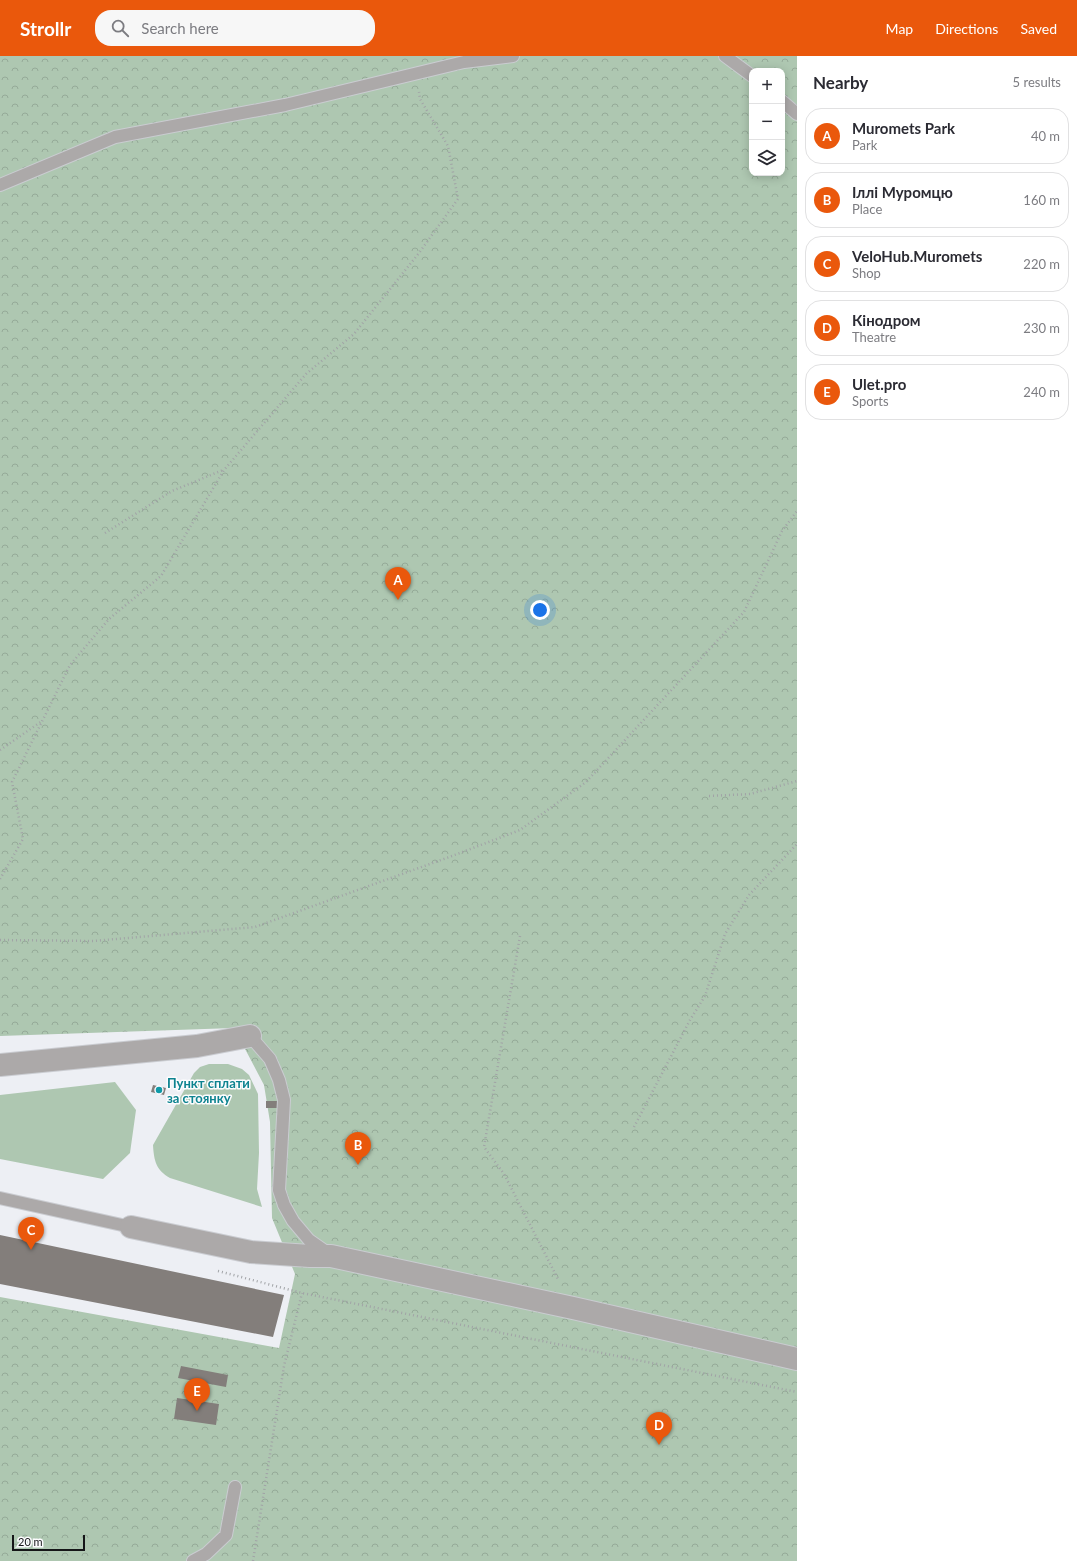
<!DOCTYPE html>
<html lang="en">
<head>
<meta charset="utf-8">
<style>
	:root { --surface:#fff; --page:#f7f7f7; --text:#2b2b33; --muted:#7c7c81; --line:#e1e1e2; --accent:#ea580c }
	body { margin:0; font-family:Lato,sans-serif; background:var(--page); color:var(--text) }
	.controls { position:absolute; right:12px; top:12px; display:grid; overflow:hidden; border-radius:8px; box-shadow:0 2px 10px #0003 }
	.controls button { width:36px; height:36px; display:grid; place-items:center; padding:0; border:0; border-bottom:1px solid var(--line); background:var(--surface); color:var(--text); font:20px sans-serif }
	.scale { position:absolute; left:12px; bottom:10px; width:73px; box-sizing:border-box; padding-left:4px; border:2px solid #151618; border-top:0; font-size:11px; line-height:14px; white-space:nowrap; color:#151618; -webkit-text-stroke:3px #fcfcfe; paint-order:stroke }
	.you { position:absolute; left:540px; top:554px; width:14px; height:14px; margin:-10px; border:3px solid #fff; border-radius:50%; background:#1a73e8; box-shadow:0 0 0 6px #1a73e833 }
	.badge { display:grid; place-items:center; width:26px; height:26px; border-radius:50%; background:var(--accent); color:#fff; font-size:13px; font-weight:700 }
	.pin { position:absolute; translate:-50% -33px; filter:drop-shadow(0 1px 2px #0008) }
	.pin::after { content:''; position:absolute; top:21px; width:14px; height:12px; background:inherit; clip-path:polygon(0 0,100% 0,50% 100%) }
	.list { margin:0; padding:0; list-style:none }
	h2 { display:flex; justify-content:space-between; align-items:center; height:52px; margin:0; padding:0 16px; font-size:17px }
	h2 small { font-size:13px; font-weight:400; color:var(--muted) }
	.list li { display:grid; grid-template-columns:26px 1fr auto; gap:12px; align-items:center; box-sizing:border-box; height:56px; margin:0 8px 8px; padding:0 8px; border:1px solid var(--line); border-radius:16px }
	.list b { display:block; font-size:15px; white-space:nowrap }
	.list p { margin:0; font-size:13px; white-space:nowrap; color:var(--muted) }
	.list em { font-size:13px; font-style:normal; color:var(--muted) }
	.icon { flex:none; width:22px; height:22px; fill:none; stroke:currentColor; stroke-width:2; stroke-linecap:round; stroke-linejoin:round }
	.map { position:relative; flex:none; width:797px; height:1505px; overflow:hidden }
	header { display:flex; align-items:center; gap:24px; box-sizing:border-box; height:56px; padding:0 20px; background:var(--accent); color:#fff }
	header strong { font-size:19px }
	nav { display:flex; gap:22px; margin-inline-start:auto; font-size:14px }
	.search { width:280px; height:36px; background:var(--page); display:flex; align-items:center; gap:10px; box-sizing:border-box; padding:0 14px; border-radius:16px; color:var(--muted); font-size:15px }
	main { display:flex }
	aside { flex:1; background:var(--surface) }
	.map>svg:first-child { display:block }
	.green { fill:#aec7b1 }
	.park { fill:url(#park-crowns); fill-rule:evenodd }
	.building { fill:#837e7b }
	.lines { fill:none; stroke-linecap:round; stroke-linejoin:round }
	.lane-casing { stroke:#caccd1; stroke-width:14 }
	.street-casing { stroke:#caccd1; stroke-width:24 }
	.path { stroke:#a1a3a6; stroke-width:2.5; stroke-dasharray:1 3; stroke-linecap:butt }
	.lane { stroke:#aca9a9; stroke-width:12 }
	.street { stroke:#aca9a9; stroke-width:22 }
	.culture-dot { fill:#0f9aa8; stroke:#fcfcfe; stroke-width:1.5 }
	.labels { text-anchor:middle; stroke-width:3; stroke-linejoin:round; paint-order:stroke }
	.culture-label { font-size:13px; font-weight:bold; fill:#0d838f; stroke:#fcfcfe; text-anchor:start }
</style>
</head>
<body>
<header>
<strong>Strollr</strong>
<div class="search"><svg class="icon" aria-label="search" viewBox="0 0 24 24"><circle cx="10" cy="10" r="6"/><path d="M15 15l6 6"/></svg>Search here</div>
<nav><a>Map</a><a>Directions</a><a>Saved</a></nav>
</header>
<main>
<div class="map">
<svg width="797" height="1505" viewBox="0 0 797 1505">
	<defs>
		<pattern id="park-crowns" width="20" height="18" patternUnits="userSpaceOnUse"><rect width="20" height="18" fill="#aec7b1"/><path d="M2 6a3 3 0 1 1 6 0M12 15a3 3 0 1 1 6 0" fill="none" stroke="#95aa98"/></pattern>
	</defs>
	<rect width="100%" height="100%" fill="#edeff4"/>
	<!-- green -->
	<path class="green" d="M209,1008H228L242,1013L249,1019L258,1038L259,1097L257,1133L262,1151L170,1122C156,1114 154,1105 153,1089L194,1017L200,1011Z
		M115,1026L136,1054L130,1097L103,1123L0,1103V1039Z"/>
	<!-- park -->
	<path class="park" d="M0,0H797V1505H0V1241L279,1292L295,1218L272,1162L270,1066L264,1029L234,972L0,980ZM752,15H782V117H752Z"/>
	<!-- building -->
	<path class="building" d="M153,1029L166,1032L164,1039L151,1036Z
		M266,1045H279V1052H266Z
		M0,1179L284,1239L273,1281L0,1228Z
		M181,1310L228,1319L226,1331L178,1322Z
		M177,1342L219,1348L216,1369L174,1363Z"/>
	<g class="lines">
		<defs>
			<path id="lane" d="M725,0L752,20
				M782,45L797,58
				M0,129L115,81L285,49L464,6L513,0
				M250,980L270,1003L279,1024L284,1044L279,1134L284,1149L293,1165L309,1184L329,1198
				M0,1142L131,1171
				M193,1505L206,1498L226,1479L235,1431"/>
			<path id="street" d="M0,1009L197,990L250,980
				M131,1171L251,1196L310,1200H331L573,1252L797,1303"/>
		</defs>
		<!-- lane casing -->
		<use href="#lane" class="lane-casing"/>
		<!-- street casing -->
		<use href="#street" class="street-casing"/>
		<!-- path -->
		<path class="path" d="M105,477L172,435L223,414
			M0,694L42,665
			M709,740L750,738L797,725
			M0,823L23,783L12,726L70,609L109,563L161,520L224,414L306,318L354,278L419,197L458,143L448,90L420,43L419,36
			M520,880L484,1091L504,1118L559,1225
			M0,884L93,885L255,871L452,800L520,774L586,726L744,556L782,475L797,455
			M634,1071L690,964L705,940L725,878L749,839L797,788
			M218,1215L302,1237L797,1336
			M253,1505L284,1310L302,1237"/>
		<!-- lane -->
		<use href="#lane" class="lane"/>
		<!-- street -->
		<use href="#street" class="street"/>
	</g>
	<!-- markers -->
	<circle class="culture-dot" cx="159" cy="1034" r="4"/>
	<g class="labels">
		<!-- culture labels -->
		<g class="culture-label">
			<text x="167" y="1032">Пункт сплати<tspan x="167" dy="15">за стоянку</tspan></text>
		</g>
	</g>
</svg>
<div class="controls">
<button>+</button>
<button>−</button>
<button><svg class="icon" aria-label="layers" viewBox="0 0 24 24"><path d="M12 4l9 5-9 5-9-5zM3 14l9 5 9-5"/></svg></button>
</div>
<div class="scale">20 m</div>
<div class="you"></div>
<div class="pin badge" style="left:398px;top:544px">A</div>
<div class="pin badge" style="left:358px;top:1109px">B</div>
<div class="pin badge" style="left:31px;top:1194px">C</div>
<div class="pin badge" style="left:659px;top:1389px">D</div>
<div class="pin badge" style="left:197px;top:1355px">E</div>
</div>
<aside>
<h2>Nearby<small>5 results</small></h2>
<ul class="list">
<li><span class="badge">A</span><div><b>Muromets Park</b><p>Park</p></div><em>40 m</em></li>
<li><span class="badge">B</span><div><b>Іллі Муромцю</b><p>Place</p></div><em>160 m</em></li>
<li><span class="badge">C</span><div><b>VeloHub.Muromets</b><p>Shop</p></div><em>220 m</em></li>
<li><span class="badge">D</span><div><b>Кінодром</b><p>Theatre</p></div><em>230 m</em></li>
<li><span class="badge">E</span><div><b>Ulet.pro</b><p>Sports</p></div><em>240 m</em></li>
</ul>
</aside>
</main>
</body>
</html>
